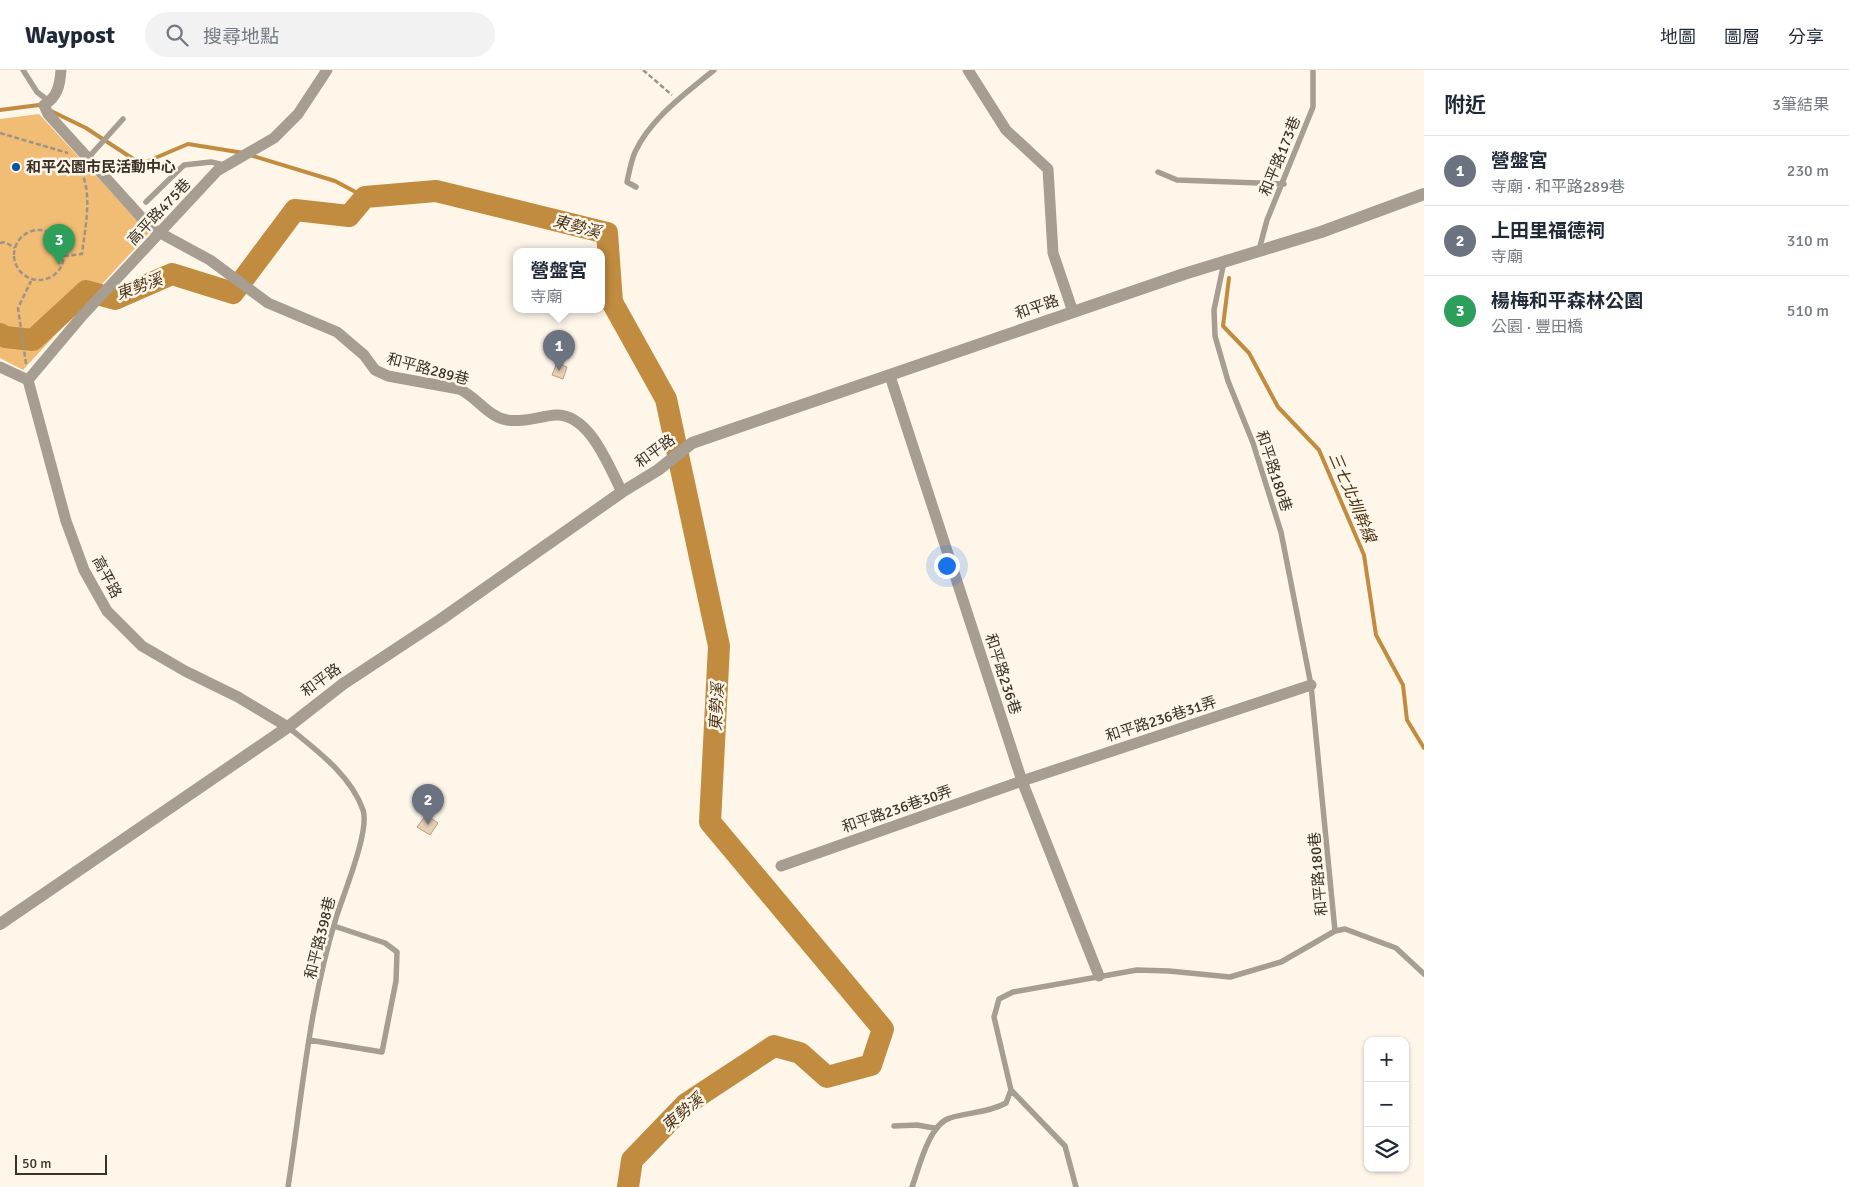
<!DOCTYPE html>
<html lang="zh-TW">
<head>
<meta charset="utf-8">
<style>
	:root { --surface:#fff; --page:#f2f2f3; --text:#1f2937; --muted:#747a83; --line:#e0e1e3; --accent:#ea580c }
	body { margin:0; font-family:Signika,"Noto Sans TC",sans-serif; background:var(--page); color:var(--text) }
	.controls { position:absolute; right:15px; bottom:15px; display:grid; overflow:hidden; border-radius:10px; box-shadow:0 1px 4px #0004 }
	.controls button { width:45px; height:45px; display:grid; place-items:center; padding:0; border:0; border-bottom:1px solid var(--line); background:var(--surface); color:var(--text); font:25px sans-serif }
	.scale { position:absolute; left:15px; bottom:12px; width:92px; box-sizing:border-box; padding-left:5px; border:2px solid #3b3227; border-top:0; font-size:14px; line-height:18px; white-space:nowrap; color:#3b3227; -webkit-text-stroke:4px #fff6ea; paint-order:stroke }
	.you { position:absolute; left:946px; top:495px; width:18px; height:18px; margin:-12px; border:4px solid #fff; border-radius:50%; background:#1a73e8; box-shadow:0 0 0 8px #1a73e833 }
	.badge { display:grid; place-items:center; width:32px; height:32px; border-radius:50%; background:var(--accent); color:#fff; font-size:16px; font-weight:700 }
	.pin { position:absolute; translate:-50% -41px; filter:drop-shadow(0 1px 2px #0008) }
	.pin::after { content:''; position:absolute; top:26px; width:18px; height:15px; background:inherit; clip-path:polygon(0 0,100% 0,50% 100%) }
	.popup { position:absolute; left:513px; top:178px; width:92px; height:65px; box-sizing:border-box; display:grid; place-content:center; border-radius:10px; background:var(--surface); filter:drop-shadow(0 1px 4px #0005); font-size:16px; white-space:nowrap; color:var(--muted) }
	.popup b { font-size:19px; color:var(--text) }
	.popup::after { content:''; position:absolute; left:50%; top:100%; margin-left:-10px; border:10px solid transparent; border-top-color:var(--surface) }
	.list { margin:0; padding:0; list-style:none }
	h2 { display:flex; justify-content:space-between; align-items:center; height:65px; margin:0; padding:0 20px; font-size:21px }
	h2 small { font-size:16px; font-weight:400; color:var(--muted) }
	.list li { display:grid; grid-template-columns:32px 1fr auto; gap:15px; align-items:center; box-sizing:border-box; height:70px; padding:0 20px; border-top:1px solid var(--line) }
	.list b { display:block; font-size:19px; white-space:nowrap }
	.list p { margin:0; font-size:16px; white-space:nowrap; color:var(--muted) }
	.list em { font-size:16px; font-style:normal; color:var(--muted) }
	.icon { flex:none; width:28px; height:28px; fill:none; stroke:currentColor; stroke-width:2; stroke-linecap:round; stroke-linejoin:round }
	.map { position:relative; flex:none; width:1424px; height:1117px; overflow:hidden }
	header { display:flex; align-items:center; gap:30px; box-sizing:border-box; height:70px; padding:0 25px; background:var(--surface); border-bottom:1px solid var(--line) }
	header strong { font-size:24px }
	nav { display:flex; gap:28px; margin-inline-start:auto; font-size:18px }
	.search { width:350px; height:45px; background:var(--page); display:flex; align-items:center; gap:12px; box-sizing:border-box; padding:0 18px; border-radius:28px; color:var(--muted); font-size:19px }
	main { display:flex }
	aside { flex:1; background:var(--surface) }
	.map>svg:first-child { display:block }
	.green { fill:#f1bc74 }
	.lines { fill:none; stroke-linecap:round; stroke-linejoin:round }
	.stream { stroke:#c18c3f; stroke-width:4 }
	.river { stroke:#c18c3f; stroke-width:22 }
	.building { fill:#e8d1b5; stroke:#b49f84 }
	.path { stroke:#9d9488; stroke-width:2.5; stroke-dasharray:5 2.5; stroke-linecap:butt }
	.service { stroke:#a79d91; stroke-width:5.5 }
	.minor { stroke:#a79d91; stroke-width:11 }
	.tertiary { stroke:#a79d91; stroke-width:12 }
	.poi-dot { fill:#0356a4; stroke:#fff6ea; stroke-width:2 }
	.labels { text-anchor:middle; stroke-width:5; stroke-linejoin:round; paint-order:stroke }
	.street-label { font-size:15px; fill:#3b3227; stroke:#fff6ea }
	.poi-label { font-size:15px; font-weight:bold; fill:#3b3227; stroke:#fff6ea; text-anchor:start }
	.water-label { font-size:16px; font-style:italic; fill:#4b3414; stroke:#fff6ea }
</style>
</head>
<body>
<header>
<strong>Waypost</strong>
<div class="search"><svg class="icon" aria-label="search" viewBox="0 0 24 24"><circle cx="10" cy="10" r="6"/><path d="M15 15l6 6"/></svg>搜尋地點</div>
<nav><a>地圖</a><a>圖層</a><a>分享</a></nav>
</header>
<main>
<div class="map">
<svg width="1424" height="1117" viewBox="0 0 1424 1117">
	<rect width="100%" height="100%" fill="#fff6ea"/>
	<!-- green -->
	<path class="green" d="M39,44L149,163L23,300L0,288V49Z"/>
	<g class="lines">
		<!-- stream -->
		<path class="stream" d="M0,40L39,35L42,37
			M51,41L86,58L141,94L188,74L244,83
			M250,85L335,111L365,127
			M1229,208L1223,256L1249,283L1278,337L1319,380L1364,485L1376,565L1403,615L1407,650L1424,678"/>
		<!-- river -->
		<path class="river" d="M0,264L5,267L33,270L86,221L115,229L172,204L233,223L295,140L349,146L365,127L436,121L607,163L612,232L666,329L719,576L710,752L883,959L871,995L827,1007L800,983L774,976L686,1034L632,1090L628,1117"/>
	</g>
	<!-- building -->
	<path class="building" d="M557,293L567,297L563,309L552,305Z
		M426,745L438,753L430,765L417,757Z"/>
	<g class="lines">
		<!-- path -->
		<path class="path" d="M643,0L672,25
			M0,63L68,83
			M14 185a25 25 0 1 1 50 0a25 25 0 1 1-50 0Z
			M0,173L5,172L15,178
			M64,186L82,184C85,156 95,117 76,94
			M26,294L18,238L31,211"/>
		<!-- service -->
		<path class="service" d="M23,0L37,22L50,32
			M88,88L123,49
			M1158,102L1177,110L1284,114
			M636,117L627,112C629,103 631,91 635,82C651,48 686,23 714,0
			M146,132L184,95L211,92L224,95
			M1259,180L1267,150L1313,37V0
			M1224,192L1214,240L1215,266L1228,311L1253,373L1281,462L1311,615L1335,861
			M288,657C315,679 351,705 363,740C370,760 344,823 337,845C309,933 302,1027 288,1117
			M309,970L382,982L396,911L397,882L385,873L334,856
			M1011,1020L1065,1076L1076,1117
			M894,1056L917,1055L934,1058
			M912,1117C919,1098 929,1054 950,1048C969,1042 988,1043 1006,1033L1011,1020L994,947L999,929L1013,922L1137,900L1169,901L1230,907L1281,892L1335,861L1345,859L1396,878L1424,904"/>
		<!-- minor -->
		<path class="minor" d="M61,0C60,14 58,27 44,35L48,44L151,158L210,190L268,233L337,262L364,285L375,300L388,306L459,319C476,326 488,347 507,350C523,353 540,346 556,345C590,344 609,397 622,422
			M968,0L1006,60L1048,99L1053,183L1073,242
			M0,297L28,310
			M890,306L1022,711L1099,906
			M28,310L66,451L84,500L107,541L142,576L185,601L238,627L288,657
			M28,310L82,246L217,101L274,68L298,44L327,0
			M781,796L1022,711L1311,615"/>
		<!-- tertiary -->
		<path class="tertiary" d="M0,854L288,657L343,614L440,550L622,422L658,400L692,373L1184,204L1321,162L1424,124"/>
	</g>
	<!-- markers -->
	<circle class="poi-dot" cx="16" cy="97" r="5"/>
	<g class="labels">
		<!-- street labels -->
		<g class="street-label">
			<text transform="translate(1280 86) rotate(-68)" y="5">和平路173巷</text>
			<text transform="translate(159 142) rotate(-47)" y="5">高平路475巷</text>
			<text transform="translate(1037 237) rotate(-19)" y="5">和平路</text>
			<text transform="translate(428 299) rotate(15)" y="5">和平路289巷</text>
			<text transform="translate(655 381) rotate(-36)" y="5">和平路</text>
			<text transform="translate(1274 401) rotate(72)" y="5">和平路180巷</text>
			<text transform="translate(107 507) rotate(62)" y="5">高平路</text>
			<text transform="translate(1003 604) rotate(72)" y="5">和平路236巷</text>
			<text transform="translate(321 610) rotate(-36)" y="5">和平路</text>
			<text transform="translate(1161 649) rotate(-18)" y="5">和平路236巷31弄</text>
			<text transform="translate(897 739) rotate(-19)" y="5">和平路236巷30弄</text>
			<text transform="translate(1318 804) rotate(-95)" y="5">和平路180巷</text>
			<text transform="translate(320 868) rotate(-76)" y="5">和平路398巷</text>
		</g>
		<!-- poi labels -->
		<g class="poi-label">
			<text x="26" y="102">和平公園市民活動中心</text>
		</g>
		<!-- water labels -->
		<g class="water-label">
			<text transform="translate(577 156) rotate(15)" y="6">東勢溪</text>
			<text transform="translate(139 216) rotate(-20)" y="6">東勢溪</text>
			<text transform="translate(1353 427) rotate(67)" y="6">三七北圳幹線</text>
			<text transform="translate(716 637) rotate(-87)" y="6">東勢溪</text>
			<text transform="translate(682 1042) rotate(-41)" y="6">東勢溪</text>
		</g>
	</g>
</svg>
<div class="controls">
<button>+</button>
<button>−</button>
<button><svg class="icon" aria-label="layers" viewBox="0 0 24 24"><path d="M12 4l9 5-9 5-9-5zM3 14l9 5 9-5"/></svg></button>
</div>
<div class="scale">50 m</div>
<div class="you"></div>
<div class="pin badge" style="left:559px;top:301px;background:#6b7280">1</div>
<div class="popup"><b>營盤宮</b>寺廟</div>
<div class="pin badge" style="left:428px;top:755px;background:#6b7280">2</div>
<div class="pin badge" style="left:59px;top:195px;background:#2e9e5b">3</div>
</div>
<aside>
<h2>附近<small>3筆結果</small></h2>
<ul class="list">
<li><span class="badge" style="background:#6b7280">1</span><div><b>營盤宮</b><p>寺廟 · 和平路289巷</p></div><em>230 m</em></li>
<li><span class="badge" style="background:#6b7280">2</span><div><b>上田里福德祠</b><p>寺廟</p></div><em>310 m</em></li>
<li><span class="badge" style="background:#2e9e5b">3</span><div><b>楊梅和平森林公園</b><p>公園 · 豐田橋</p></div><em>510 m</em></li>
</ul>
</aside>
</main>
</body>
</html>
